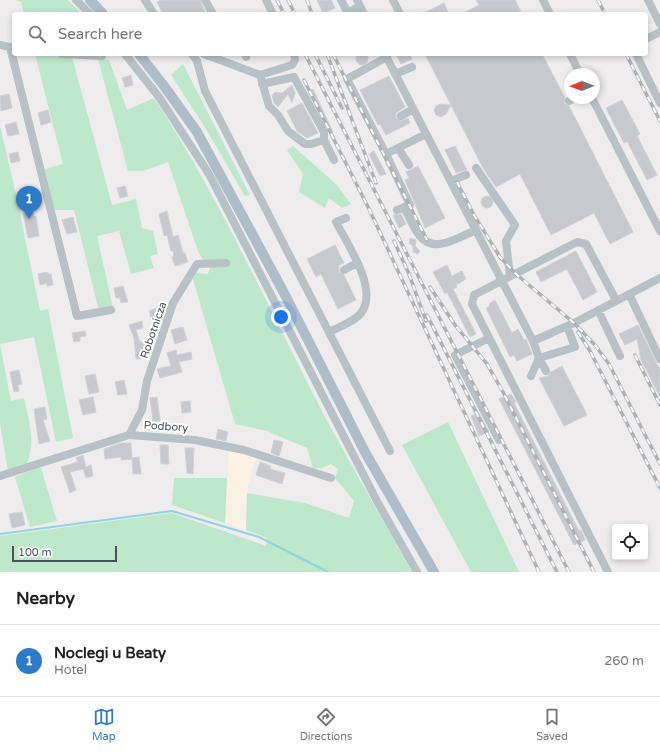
<!DOCTYPE html>
<html lang="en">
<head>
<meta charset="utf-8">
<style>
	:root { --surface:#fff; --page:#f6f6f6; --text:#202124; --muted:#757577; --line:#e0e0e0; --accent:#2d7ac7 }
	body { margin:0; font-family:"Varela Round",sans-serif; background:var(--page); color:var(--text) }
	.controls { position:absolute; right:12px; bottom:12px; display:grid; overflow:hidden; border-radius:4px; box-shadow:0 2px 6px #0003 }
	.controls button { width:36px; height:36px; display:grid; place-items:center; padding:0; border:0; border-bottom:1px solid var(--line); background:var(--surface); color:var(--text); font:20px sans-serif }
	.compass { position:absolute; left:564px; top:68px; width:36px; height:36px; border-radius:50%; background:var(--surface); box-shadow:0 2px 6px #0003; rotate:269deg }
	.scale { position:absolute; left:12px; bottom:10px; width:105px; box-sizing:border-box; padding-left:4px; border:2px solid #465056; border-top:0; font-size:11px; line-height:14px; white-space:nowrap; color:#465056; -webkit-text-stroke:3px #fff; paint-order:stroke }
	.you { position:absolute; left:281px; top:317px; width:14px; height:14px; margin:-10px; border:3px solid #fff; border-radius:50%; background:#1a73e8; box-shadow:0 0 0 6px #1a73e833 }
	.badge { display:grid; place-items:center; width:26px; height:26px; border-radius:50%; background:var(--accent); color:#fff; font-size:13px; font-weight:700 }
	.pin { position:absolute; translate:-50% -33px; filter:drop-shadow(0 1px 2px #0008) }
	.pin::after { content:''; position:absolute; top:21px; width:14px; height:12px; background:inherit; clip-path:polygon(0 0,100% 0,50% 100%) }
	.list { margin:0; padding:0; list-style:none }
	h2 { display:flex; justify-content:space-between; align-items:center; height:52px; margin:0; padding:0 16px; font-size:17px }
	h2 small { font-size:13px; font-weight:400; color:var(--muted) }
	.list li { display:grid; grid-template-columns:26px 1fr auto; gap:12px; align-items:center; box-sizing:border-box; height:72px; padding:0 16px; border-top:1px solid var(--line) }
	.list b { display:block; font-size:15px; white-space:nowrap }
	.list p { margin:0; font-size:13px; white-space:nowrap; color:var(--muted) }
	.list em { font-size:13px; font-style:normal; color:var(--muted) }
	.icon { flex:none; width:22px; height:22px; fill:none; stroke:currentColor; stroke-width:2; stroke-linecap:round; stroke-linejoin:round }
	.map { position:relative; flex:none; width:660px; height:572px; overflow:hidden }
	.search { position:absolute; background:var(--surface); box-shadow:0 2px 6px #0003; left:12px; right:12px; top:12px; height:44px; display:flex; align-items:center; gap:10px; box-sizing:border-box; padding:0 14px; border-radius:4px; color:var(--muted); font-size:15px }
	.sheet { height:124px; background:var(--surface) }
	nav { display:flex; justify-content:space-around; align-items:center; box-sizing:border-box; height:56px; border-top:1px solid var(--line); background:var(--surface); font-size:11px; color:var(--muted) }
	nav a { display:grid; justify-items:center; gap:2px }
	nav .on { color:var(--accent) }
	.map>svg:first-child { display:block }
	.commercial { fill:#f9f2e5 }
	.green { fill:#bee8cb }
	.lines { fill:none; stroke-linecap:round; stroke-linejoin:round }
	.stream { stroke:#8fd5e0; stroke-width:2 }
	.building { fill:#c7c9ce; stroke:#d0d2d7 }
	.minor { stroke:#b8c1c6; stroke-width:8 }
	.major { stroke:#aebdc8; stroke-width:10 }
	.rail-casing { stroke:#aeb1b5; stroke-width:3.5 }
	.rail { stroke:#fff; stroke-width:2; stroke-dasharray:6; stroke-linecap:butt }
	.labels { text-anchor:middle; stroke-width:4; stroke-linejoin:round; paint-order:stroke }
	.street-label { font-size:11px; fill:#465056; stroke:#fff }
</style>
</head>
<body>
<div class="map">
<svg width="660" height="572" viewBox="0 0 660 572">
	<rect width="100%" height="100%" fill="#eeecec"/>
	<!-- commercial -->
	<path class="commercial" d="M229,450L256,458L248,486L246,530L225,523Z"/>
	<!-- green -->
	<path class="green" d="M16,0H68L82,14H24L21,2Z
		M35,54L72,57L112,205L136,199L142,228L153,231L158,254L150,256L154,268L131,274L119,231L97,236L113,308L99,311L74,210H54L45,169L63,164Z
		M98,59L109,60L127,110L154,98C221,200 269,310 325,417C353,469 383,520 412,572H0V536L172,513L266,546L267,538L246,530L247,493L305,503L349,518L354,501L335,478L338,469L331,464L322,468H313L307,448L267,431L235,424L193,279L196,273L208,274L210,268L199,254L168,162L143,171H128Z
		M183,64L250,195L245,196L206,129L171,75Z
		M0,126L16,194L40,311L48,309L73,438L56,442L34,337L0,344L11,401L24,398C29,422 36,440 27,464L8,471L0,423Z
		M293,146L336,184L351,204L342,208L329,198L325,208L299,192L303,174L287,150Z
		M448,422L519,572H471L402,445Z
		M36,468H41L57,521L30,527L15,477Z
		M174,478H227L225,523L172,505Z"/>
	<g class="lines">
		<!-- stream -->
		<path class="stream" d="M0,534L172,511L259,537L328,572"/>
	</g>
	<!-- building -->
	<path class="building" d="M161,0H200L205,12L201,14H163L157,2Z
		M317,0H331L335,8L323,13Z
		M476,0H515L522,14H462L479,5Z
		M444,3L449,14H422Z
		M356 59a6 6 0 1 1 12 0a6 6 0 1 1-12 0Z
		M396,54H409L412,59L401,64Z
		M425,54H542L565,98L564,103L569,106L633,232L610,244L594,213L551,235L520,174L496,187L483,168Z
		M131,75L133,85L125,87L122,78Z
		M389,76L405,107L396,113V118L401,121L408,118L410,123L386,135L380,124L378,125L360,90Z
		M292,85L295,93L292,103L288,94L278,107L274,103L272,95L275,92L282,93Z
		M313,89L333,132L330,133L308,92Z
		M9,94L12,108L1,111L0,96Z
		M622,100L640,134L637,136L657,175L647,180L627,141L624,143L606,108Z
		M302,103L318,133L307,138L297,131L287,111Z
		M441,104L451,105L446,114L441,117L436,115L434,110L436,106Z
		M48,110L51,122L41,125L38,113Z
		M16,122L19,134L8,136L5,125Z
		M455,146L467,170L456,173L445,150Z
		M374,151L386,174L380,176L369,154Z
		M18,152L20,161L11,163L9,154Z
		M418,166L445,218L425,228L405,180L409,178L406,172Z
		M125,186L128,196L120,198L117,188Z
		M481 202a6 6 0 1 1 12 0a6 6 0 1 1-12 0Z
		M167,211L173,237L178,235L183,253H185L188,262L175,266L172,257L174,256L173,251H171L167,235L164,236L159,214Z
		M33,212L34,216H36L39,236L28,238L23,213Z
		M401,214L406,224L399,228L393,215Z
		M73,217L77,232L67,234L62,220Z
		M410,238L416,240L415,246L420,251L418,254L413,252V246L409,243Z
		M335,245L344,263L339,265V272L344,275L356,300L338,309L321,274L316,277L307,259Z
		M576,251L597,292L583,300L567,269L541,282L536,272Z
		M447,265L452,276L462,271L466,279L456,285L457,287L453,289L476,334L470,337L447,292L445,294L433,272Z
		M47,272L48,274H51L53,285L47,286V283L40,285L38,274Z
		M123,286L128,302L121,303L120,298H116L114,288Z
		M495,300L512,333L518,329L524,340L526,339L532,354L517,361L514,355L510,357L486,308L490,306L489,304Z
		M162,306L164,313L162,318L152,321L149,311Z
		M142,321L143,328L136,330L140,342H144L146,358L136,359L134,338L129,325Z
		M638,325L660,370V397L641,360L637,339L625,345L619,334Z
		M183,327L187,340L175,344L171,330Z
		M85,331L86,336L80,337V341L74,342L72,333Z
		M176,350L177,355L191,352L192,359L179,362L182,372L160,378L157,369L171,366L167,353Z
		M562,366L587,415L564,426L539,378L548,376L551,372Z
		M19,370L22,384L18,385L19,391L14,392L10,372Z
		M95,374L99,392L89,394L85,376Z
		M124,380L127,394L118,395L115,382Z
		M511,394L516,402L514,403L579,531L581,530L585,540L574,545L499,399Z
		M93,397L96,412L83,415L79,400Z
		M157,397L160,421L153,422L150,398Z
		M190,401L191,412L182,413L181,402Z
		M45,407L47,419L43,420L50,441L39,444L34,409Z
		M479,413L489,432L479,436L471,416Z
		M218,429L228,432L226,441L216,439Z
		M274,440L283,442L279,456L271,453Z
		M121,443H131L132,458L139,457L141,474H133L132,459L121,460V457L105,459L104,449Z
		M160,445H168L169,464H161Z
		M185,448H194L193,474L187,473Z
		M83,455L86,467L91,465L93,476L86,478L83,469L70,472L76,490L70,493L61,467L78,462L76,458Z
		M260,462L271,466L270,469L285,473L282,484L256,475Z
		M22,512L25,525L12,528L9,514Z"/>
	<g class="lines">
		<!-- minor -->
		<path class="minor" d="M76,0L90,14
			M145,0L154,14
			M205,0L213,14
			M266,0L273,14
			M341,0L348,13
			M357,0L364,14
			M393,0L400,14
			M543,0L550,14
			M648,0L660,24
			M345,14L360,6
			M646,39L660,32
			M0,45L14,48
			M10,47L77,316L111,310
			M62,54L102,56
			M125,54L159,97L209,174L378,503L417,572
			M192,54L197,61L205,91L390,451
			M204,54L260,75L269,106L278,115L288,131L305,144H311L324,140V132L294,77L262,84
			M245,54L246,57
			M385,54L533,341L574,323L660,278
			M570,54L580,74
			M636,54L660,103
			M387,57L347,79L386,154L426,134
			M395,74L412,67
			M260,75L292,65L295,60L294,54
			M592,98L614,141
			M569,101L574,98
			M401,116L413,109
			M324,140L334,160
			M616,145L660,231
			M398,148L409,165
			M386,154L410,205L397,210
			M476,168L515,225L506,241L510,276
			M451,181L466,175
			M404,207C409,216 413,228 419,235C434,255 459,237 476,230
			M344,270L357,263
			M629,294L660,359
			M598,310L620,356
			M329,332C339,327 354,322 361,313C379,290 348,245 336,222L346,218
			M489,338L455,355L499,440
			M533,341L539,358L575,347L567,326
			M531,376L539,358L546,371
			M129,435L142,410L147,381L173,303L197,264L226,263
			M0,476L129,435L195,440L244,450L331,478
			M608,572L472,304L474,295L577,242L586,244L616,300"/>
		<!-- major -->
		<path class="major" d="M90,0L103,14
			M139,54L164,86L197,132L283,291L365,452L434,572"/>
		<defs>
			<path id="rail" d="M277,0L284,14
				M288,0L295,14
				M307,0L312,14
				M598,0L605,14
				M305,54L569,572
				M315,54L342,108
				M327,54L376,183
				M333,54L427,240
				M626,54L660,121
				M304,80L369,209L539,572
				M457,182L474,215L500,257L516,274L574,323L595,345L609,364L660,464
				M394,241L409,274L426,321
				M430,287L455,325L487,364L503,392L594,572
				M427,315L557,572
				M578,332L590,351L660,488
				M635,355L660,405"/>
		</defs>
		<!-- rail casing -->
		<use href="#rail" class="rail-casing"/>
		<!-- rail -->
		<use href="#rail" class="rail"/>
	</g>
	<g class="labels">
		<!-- street labels -->
		<g class="street-label">
			<text transform="translate(153 330) rotate(-71)" y="4">Robotnicza</text>
			<text transform="translate(166 426) rotate(4)" y="4">Podbory</text>
		</g>
	</g>
</svg>
<div class="controls">
<button><svg class="icon" aria-label="locate" viewBox="0 0 24 24"><circle cx="12" cy="12" r="6"/><path d="M12 2v4M12 18v4M2 12h4M18 12h4"/></svg></button>
</div>
<svg class="compass" viewBox="-18 -18 36 36"><path d="M0-13l5 13h-10z" fill="#e53935"/><path d="M0 13l5-13h-10z" fill="#757577"/></svg>
<div class="scale">100 m</div>
<div class="you"></div>
<div class="pin badge" style="left:29px;top:219px">1</div>
<div class="search"><svg class="icon" aria-label="search" viewBox="0 0 24 24"><circle cx="10" cy="10" r="6"/><path d="M15 15l6 6"/></svg>Search here</div>
</div>
<section class="sheet">
<h2>Nearby<small></small></h2>
<ul class="list">
<li><span class="badge">1</span><div><b>Noclegi u Beaty</b><p>Hotel</p></div><em>260 m</em></li>
</ul>
</section>
<nav>
<a class="on"><svg class="icon" aria-label="map" viewBox="0 0 24 24"><path d="M3 6l6-2 6 2 6-2v14l-6 2-6-2-6 2zM9 4v14M15 6v14"/></svg>Map</a>
<a><svg class="icon" aria-label="directions" viewBox="0 0 24 24"><path d="M12 3l9 9-9 9-9-9zM9 14v-3h6M13 9l2 2-2 2"/></svg>Directions</a>
<a><svg class="icon" aria-label="saved" viewBox="0 0 24 24"><path d="M7 4h10v16l-5-4-5 4z"/></svg>Saved</a>
</nav>
</body>
</html>
